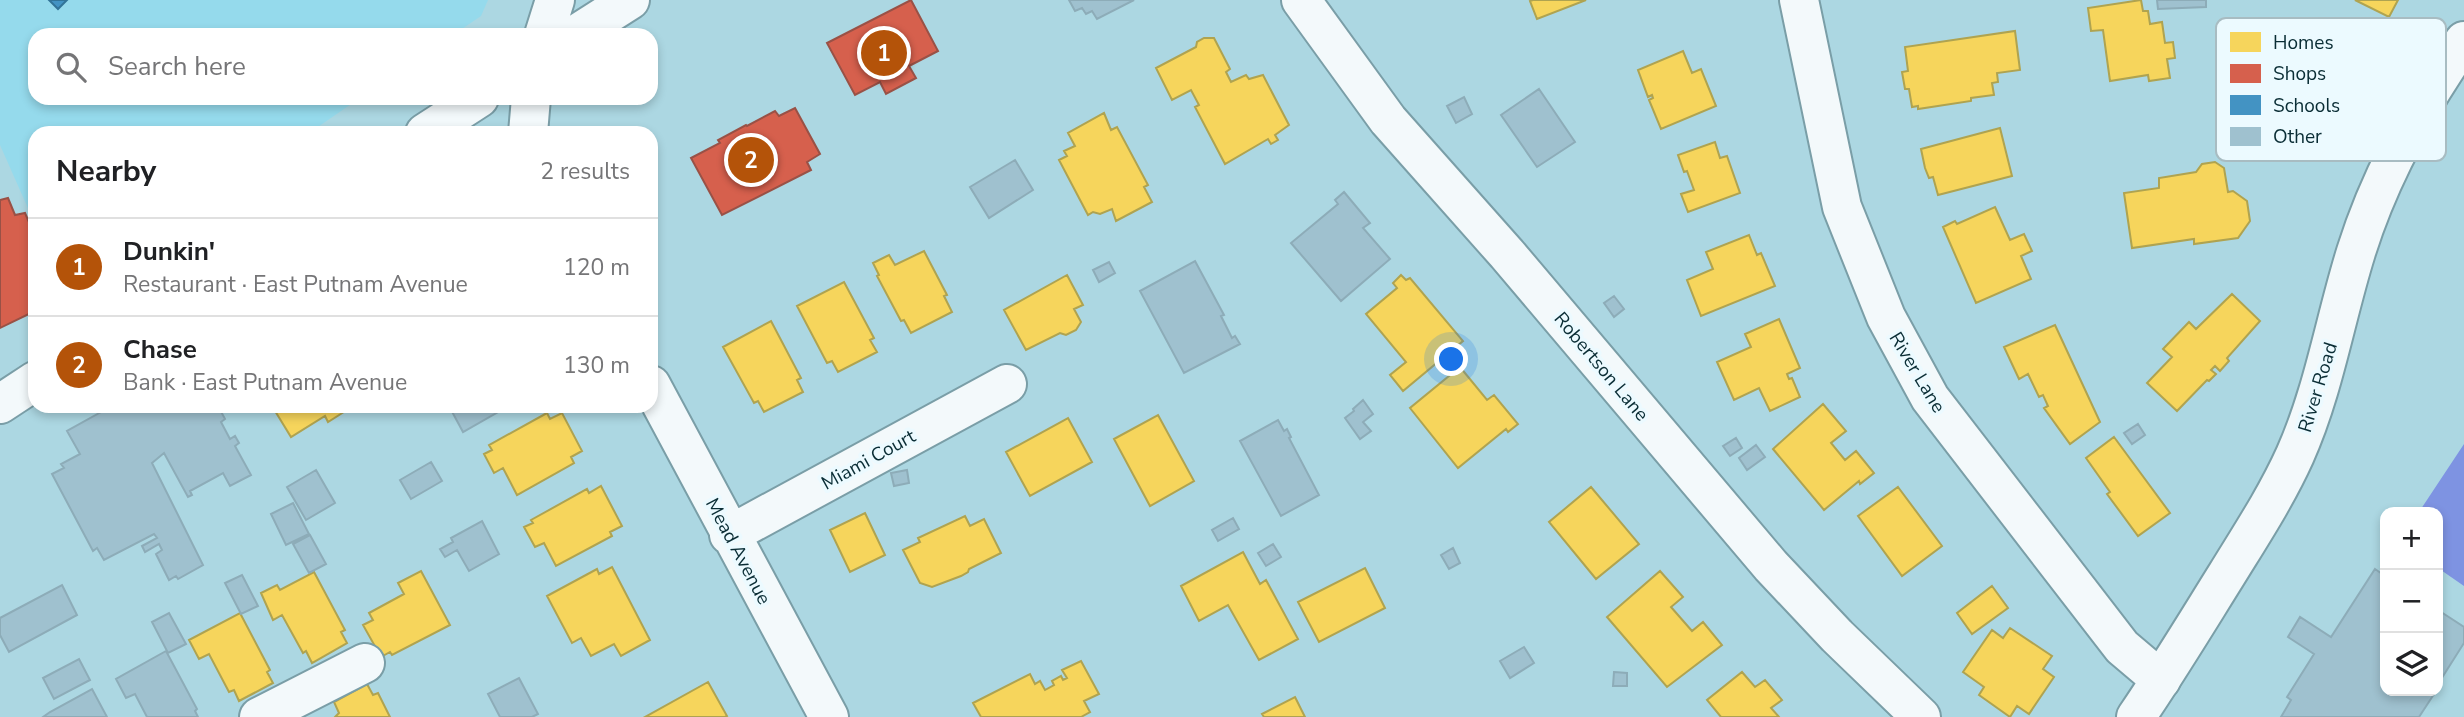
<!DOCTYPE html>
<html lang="en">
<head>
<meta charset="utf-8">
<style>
	:root { --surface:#fff; --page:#f6f6f6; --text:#202124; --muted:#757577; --line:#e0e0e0; --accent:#b45309 }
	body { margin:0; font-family:"Nunito Sans",sans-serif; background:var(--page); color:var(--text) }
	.controls { position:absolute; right:21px; bottom:21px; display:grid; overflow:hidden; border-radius:14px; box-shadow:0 4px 10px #0003 }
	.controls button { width:63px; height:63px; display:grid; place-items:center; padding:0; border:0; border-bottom:2px solid var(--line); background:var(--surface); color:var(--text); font:35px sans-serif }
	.you { position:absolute; left:1452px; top:360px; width:24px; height:24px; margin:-18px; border:5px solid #fff; border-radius:50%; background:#1a73e8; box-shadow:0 0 0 10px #1a73e833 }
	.badge { display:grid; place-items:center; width:46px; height:46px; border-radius:50%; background:var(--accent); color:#fff; font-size:23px; font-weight:700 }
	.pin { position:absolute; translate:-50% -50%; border:4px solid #fff; box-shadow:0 2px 7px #0006 }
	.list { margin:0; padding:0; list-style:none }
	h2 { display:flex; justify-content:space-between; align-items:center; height:91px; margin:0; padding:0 28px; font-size:30px }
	h2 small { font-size:23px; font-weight:400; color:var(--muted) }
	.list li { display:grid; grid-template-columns:46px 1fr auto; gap:21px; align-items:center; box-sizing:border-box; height:98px; padding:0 28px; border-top:2px solid var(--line) }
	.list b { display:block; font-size:26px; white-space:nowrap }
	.list p { margin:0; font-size:23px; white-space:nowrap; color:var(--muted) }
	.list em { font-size:23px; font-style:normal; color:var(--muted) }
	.icon { flex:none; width:38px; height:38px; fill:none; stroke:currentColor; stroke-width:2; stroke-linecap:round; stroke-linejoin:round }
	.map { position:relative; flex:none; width:2464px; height:717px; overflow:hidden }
	.search { position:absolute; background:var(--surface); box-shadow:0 4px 10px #0003; left:28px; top:28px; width:630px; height:77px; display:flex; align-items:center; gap:18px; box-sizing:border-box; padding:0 24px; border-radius:21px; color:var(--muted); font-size:26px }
	.panel { position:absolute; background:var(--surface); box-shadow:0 4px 10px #0003; left:28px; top:126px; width:630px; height:287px; border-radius:21px }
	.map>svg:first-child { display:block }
	.built { fill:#95daec }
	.water { fill:#7e93e2 }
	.homes { fill:#f6d55c; stroke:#afa350; stroke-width:2 }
	.shops { fill:#d6604d; stroke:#995146; stroke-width:2 }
	.schools { fill:#4393c3; stroke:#327498; stroke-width:2 }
	.building { fill:#9fc1cf; stroke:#8dacb8; stroke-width:2 }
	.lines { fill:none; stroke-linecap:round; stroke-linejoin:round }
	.minor-casing { stroke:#7a9ea7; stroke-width:42 }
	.major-casing { stroke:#7a9ea7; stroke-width:42 }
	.minor { stroke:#f3f9fb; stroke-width:38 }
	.major { stroke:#f3f9fb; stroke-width:38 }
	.labels { text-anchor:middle; stroke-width:7; stroke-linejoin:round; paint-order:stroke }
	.street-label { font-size:19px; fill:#0a2d35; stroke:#ecfaff }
	.key { fill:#ecfaff; stroke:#a8bcc2; stroke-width:2 }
	.key-label { font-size:19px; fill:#0a2d35 }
</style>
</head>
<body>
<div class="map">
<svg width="2464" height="717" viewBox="0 0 2464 717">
	<rect width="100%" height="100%" fill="#acd7e2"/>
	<!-- built -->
	<path class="built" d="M0,0H488L481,16L453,35H35V98H360L309,133H35V224L0,145Z"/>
	<!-- water -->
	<path class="water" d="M2464,444V586L2438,568V512H2419Z"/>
	<!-- homes -->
	<path class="homes" d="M1533,0H1586L1537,19L1530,1Z
		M2141,0L2143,11H2148L2150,24L2162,22L2165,43L2173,42L2175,58L2167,59L2170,78L2149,81L2148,75L2110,81L2103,30L2091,31L2088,8Z
		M2355,0H2398L2389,17Z
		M2015,31L2020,70L1997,73L1998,82L1992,83L1994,95L1971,98V101L1918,109V106L1912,107L1909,89H1905L1902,72L1908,71L1905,47Z
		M1204,38H1214L1230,69L1226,72L1231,82L1246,75L1249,79L1263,75L1289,125L1275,135L1278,140L1271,144L1268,139L1225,164L1195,107L1199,105L1191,90L1172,100L1156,68L1196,47L1197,42Z
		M1683,51L1692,73L1701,69L1716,106L1661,129L1649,100L1653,98L1652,95L1648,97L1638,70Z
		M1104,113L1111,130L1117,127L1148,185L1144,187L1152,202L1116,221L1112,209L1100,214L1093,212L1088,215L1059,160L1067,156L1064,151L1075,146L1068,133Z
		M2000,128L2012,176L1938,195L1933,177L1929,178L1925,168L1921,149Z
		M1715,142L1720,158L1727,156L1740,193L1688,212L1681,194L1694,190L1687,171L1684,172L1678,155Z
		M2215,162L2224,168L2228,192L2233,191L2247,201L2250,221L2238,238L2194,244V239L2132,248L2124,193L2159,188V178L2196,172L2202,164Z
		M1995,207L2010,240L2024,234L2032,251L2021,256L2031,279L1976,303L1943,227L1955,221L1957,224Z
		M1749,235L1757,255L1761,253L1775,286L1701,316L1687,280L1713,269L1706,252Z
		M924,251L947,295L944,296L952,312L911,333L904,320L901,321L877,276L879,275L873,263L889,255L895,265Z
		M1067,275L1083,305L1074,309L1081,322L1076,330L1066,335L1060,333L1026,350L1004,310Z
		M1401,275L1406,280L1410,278L1463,341L1403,391L1390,375L1406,362L1366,314L1397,288L1393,283Z
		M844,282L874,338L870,340L877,352L838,372L832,361L827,363L797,306Z
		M2232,294L2260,321L2227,358L2229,361L2220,371L2215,366L2211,370L2216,374L2209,381L2207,380L2177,411L2147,383L2172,357L2163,349L2189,322L2196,329Z
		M1779,319L1800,368L1787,374L1789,379L1792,378L1800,397L1770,411L1759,388L1734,400L1717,362L1751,347L1745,334Z
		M771,321L801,378L797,380L803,392L764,412L758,401L754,403L723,347Z
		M2055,325L2100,422L2070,444L2044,408L2048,406L2043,395L2039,397L2028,374L2019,379L2004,347Z
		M1460,367L1487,400L1494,395L1518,424L1508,432L1506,429L1458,468L1410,408Z
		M1823,404L1846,431L1831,443L1845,460L1856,451L1874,473L1860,484L1859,481L1824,510L1773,449Z
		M272,406H345L347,410L328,422L325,416L291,437Z
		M547,413L550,419L562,413L582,451L571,457L574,463L517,495L503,468L494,473L484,454L492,450L489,445Z
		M1158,415L1194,481L1150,506L1114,439Z
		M1068,418L1092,462L1030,496L1006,452Z
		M2114,437L2170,513L2138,536L2107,494L2110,492L2086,458Z
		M601,486L622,526L610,532L612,536L556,566L544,543L535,547L524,527L533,523L531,520L587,489L589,493Z
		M1591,487L1639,544L1596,579L1549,522Z
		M1898,487L1942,546L1902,576L1858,516Z
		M865,513L885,555L850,572L830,530Z
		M965,516L970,526L984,519L1001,553L969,569L968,572L961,576L932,587L920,583L903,550L920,542L918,538Z
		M1243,552L1260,584L1266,580L1298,639L1259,660L1228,605L1199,621L1181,586Z
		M612,567L650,640L621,656L614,644L591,656L581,638L572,643L547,596L597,569L599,574Z
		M1365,568L1385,608L1319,642L1298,602Z
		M421,571L450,625L392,655L390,652L381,657L363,625L373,620L369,613L404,594L398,583Z
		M1660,571L1683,597L1671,607L1692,631L1703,622L1722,645L1667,687L1607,617Z
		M314,572L345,630L341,632L347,643L312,663L306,651L303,653L282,615L273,620L261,593L277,585L280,590Z
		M1992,586L2008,608L1972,634L1957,613Z
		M240,613L270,670L267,672L273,683L239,701L234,690L229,692L209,654L199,659L189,640Z
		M2010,628L2052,656L2043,669L2054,677L2029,714L2017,706L2010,717L1979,695L1984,687L1963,672L1992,630L2003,638Z
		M1081,661L1099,694L1084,701L1090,712L1081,717H981L973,703L1030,674L1035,684L1040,681L1045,690L1054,685L1052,681L1061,676L1063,680L1067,678L1062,670Z
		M1742,672L1755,687L1765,680L1782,700L1771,708L1779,717H1721L1707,700Z
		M708,682L727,716L725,717H645Z
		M367,684L373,695L378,693L390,717H335L339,713L334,702Z
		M1295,697L1305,717H1264L1262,714Z"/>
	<!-- shops -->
	<path class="shops" d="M911,0L938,51L909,66L916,78L886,94L880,82L855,95L827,43Z
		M795,108L820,154L807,162L811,170L722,215L691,158L720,143L718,140L746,125L747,126L775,111L779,116Z
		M8,198L15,215L25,213L35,236V311L0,328V200Z"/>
	<!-- schools -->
	<path class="schools" d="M49,0H67L58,9Z"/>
	<!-- building -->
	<path class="building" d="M1069,0H1134L1097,19L1092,11L1086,14L1082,8L1075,11Z
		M2157,0H2206V7L2158,9Z
		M1539,89L1575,142L1537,167L1501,115Z
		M1464,97L1472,114L1456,123L1447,106Z
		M1015,160L1033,190L989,218L970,187Z
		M1344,192L1370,223L1363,228L1390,259L1341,301L1291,243L1338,204L1335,200Z
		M1195,261L1224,315L1221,316L1232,338L1235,336L1240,344L1184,373L1140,291Z
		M1109,262L1115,273L1099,282L1093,270Z
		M1614,296L1624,309L1614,317L1604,303Z
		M1363,400L1373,414L1363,422L1371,431L1360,439L1345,418L1354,411L1353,409Z
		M112,406H218L225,419L221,422L230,439L235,436L239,443L235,446L251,475L230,486L223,473L190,491L192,495L188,497L164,453L152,463L203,565L178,579L176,576L169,580L156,554L162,550L159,544L145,552L142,546L157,538L154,534L104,560L97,548L93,551L52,474L64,468L61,464L80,454L67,431Z
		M449,406H495L498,412L463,432Z
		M1278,420L1284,431L1287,429L1291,437L1289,438L1319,495L1281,516L1240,441Z
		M2138,424L2145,435L2132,444L2124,433Z
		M1736,438L1742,448L1730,456L1723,446Z
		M1756,445L1765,457L1747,470L1739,458Z
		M431,462L442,481L411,499L400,480Z
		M316,470L335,503L306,520L287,487Z
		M907,470L909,483L894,486L891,473Z
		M293,503L309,534L286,545L271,514Z
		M1233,518L1239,529L1218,541L1212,530Z
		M482,521L499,554L469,571L457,550L445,557L440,549L453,542L451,538Z
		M310,535L326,564L309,573L293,544Z
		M1273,544L1281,557L1266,566L1258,553Z
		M1453,548L1460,563L1449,569L1441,555Z
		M2375,569L2385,576V691H2436L2419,717H2281L2291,700L2287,697L2314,654L2288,637L2300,617L2331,637Z
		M242,575L258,606L241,614L225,583Z
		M62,585L77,615L9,652L0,635V618Z
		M2438,610L2464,627V643L2438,684Z
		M169,613L186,644L168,653L152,622Z
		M1524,647L1534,663L1510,678L1500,661Z
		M166,651L197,709L195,711L198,717H147L135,694L126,698L116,679Z
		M79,659L90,680L54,699L43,678Z
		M1614,672L1627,673V686H1613Z
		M519,678L538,714L532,717H500L488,694Z
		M92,689L107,717H43L50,712Z"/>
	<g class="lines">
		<defs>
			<path id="minor" d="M1301,0L1388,120L1507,254L1771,566L1837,636L1921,717
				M1799,0L1842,207L1886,317L1930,398L2122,647L2161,680
				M528,133L531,98
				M651,385L829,717
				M729,535L1007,384
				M259,717L365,663"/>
			<path id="major" d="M544,35L555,0
				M575,35L630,0
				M425,133L479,98
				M0,404L35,381
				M2136,717C2168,670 2197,622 2227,574C2251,535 2276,497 2295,455C2324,390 2335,319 2356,252C2380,175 2418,107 2464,41"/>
		</defs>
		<!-- minor casing -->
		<use href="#minor" class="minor-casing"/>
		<!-- major casing -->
		<use href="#major" class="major-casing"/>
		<!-- minor -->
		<use href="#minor" class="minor"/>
		<!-- major -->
		<use href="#major" class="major"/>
	</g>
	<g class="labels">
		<!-- street labels -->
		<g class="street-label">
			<text transform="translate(1602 366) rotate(50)" y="7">Robertson Lane</text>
			<text transform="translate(1918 372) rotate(59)" y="7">River Lane</text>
			<text transform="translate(2317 387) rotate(-73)" y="7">River Road</text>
			<text transform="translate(868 459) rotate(-29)" y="7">Miami Court</text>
			<text transform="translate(739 551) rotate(62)" y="7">Mead Avenue</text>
		</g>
	</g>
	<!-- legend -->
	<rect x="2216" y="18" width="230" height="143" rx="10" class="key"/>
	<rect x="2230" y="32" width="31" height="20" fill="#f6d55c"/>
	<rect x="2230" y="64" width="31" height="19" fill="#d6604d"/>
	<rect x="2230" y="95" width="31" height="20" fill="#4393c3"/>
	<rect x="2230" y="127" width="31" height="19" fill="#9fc1cf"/>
	<g class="key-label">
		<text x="2273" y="49">Homes</text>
		<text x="2273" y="80">Shops</text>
		<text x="2273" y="112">Schools</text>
		<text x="2273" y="143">Other</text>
	</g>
</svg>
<div class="controls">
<button>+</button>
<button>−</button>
<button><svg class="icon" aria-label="layers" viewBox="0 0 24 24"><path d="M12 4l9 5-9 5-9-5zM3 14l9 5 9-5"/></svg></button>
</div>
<div class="you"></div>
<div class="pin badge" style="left:884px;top:53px">1</div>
<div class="pin badge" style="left:751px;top:160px">2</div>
<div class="search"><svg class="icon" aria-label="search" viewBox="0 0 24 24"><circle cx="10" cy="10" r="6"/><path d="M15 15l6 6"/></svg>Search here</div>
<section class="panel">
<h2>Nearby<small>2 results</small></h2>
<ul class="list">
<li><span class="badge">1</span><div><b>Dunkin'</b><p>Restaurant · East Putnam Avenue</p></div><em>120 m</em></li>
<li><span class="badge">2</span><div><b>Chase</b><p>Bank · East Putnam Avenue</p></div><em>130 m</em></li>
</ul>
</section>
</div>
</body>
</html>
